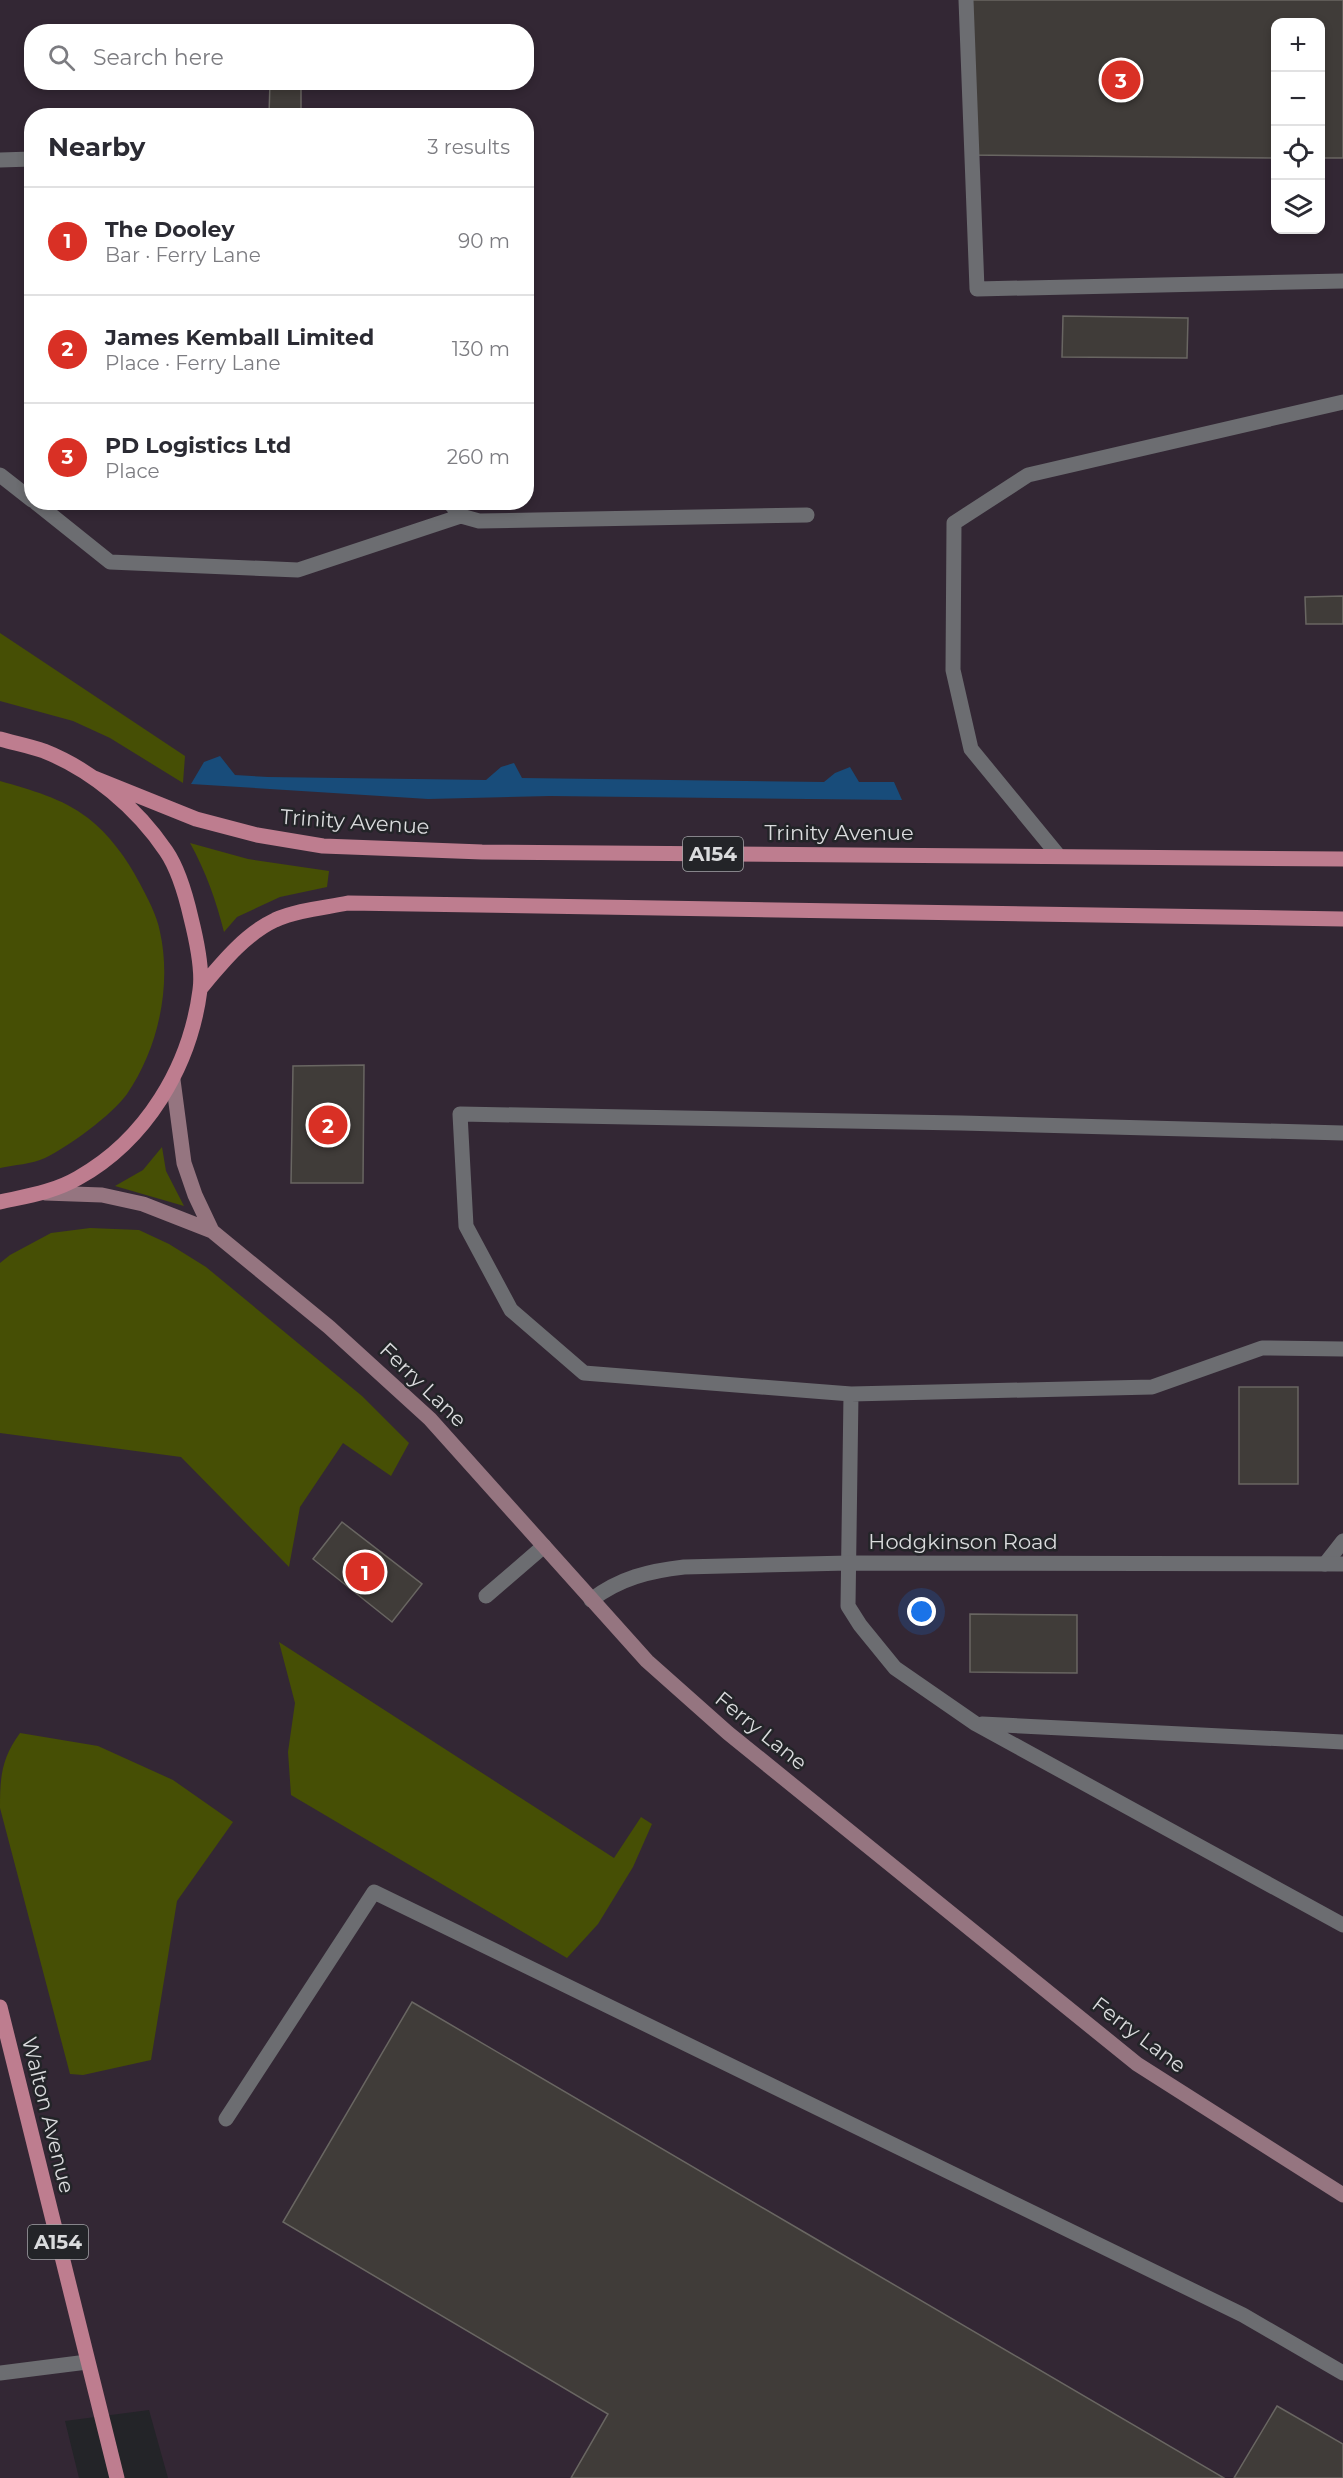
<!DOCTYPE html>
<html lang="en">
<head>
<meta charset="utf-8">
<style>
	:root { --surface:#fff; --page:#f7f7f7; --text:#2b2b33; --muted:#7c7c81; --line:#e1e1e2; --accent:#d93025 }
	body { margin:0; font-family:Montserrat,sans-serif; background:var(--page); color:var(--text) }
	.controls { position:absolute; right:18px; top:18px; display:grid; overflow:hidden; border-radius:12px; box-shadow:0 3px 9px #0003 }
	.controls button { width:54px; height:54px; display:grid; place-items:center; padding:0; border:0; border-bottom:2px solid var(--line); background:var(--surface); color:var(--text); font:30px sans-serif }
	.you { position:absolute; left:922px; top:1612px; width:21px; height:21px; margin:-15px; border:4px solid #fff; border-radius:50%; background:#1a73e8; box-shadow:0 0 0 9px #1a73e833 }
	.badge { display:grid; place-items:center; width:39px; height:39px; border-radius:50%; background:var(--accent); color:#fff; font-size:20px; font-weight:700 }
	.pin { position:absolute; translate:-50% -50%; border:3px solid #fff; box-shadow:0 2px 6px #0006 }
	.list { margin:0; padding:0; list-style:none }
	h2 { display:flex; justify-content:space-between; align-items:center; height:78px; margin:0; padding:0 24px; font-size:26px }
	h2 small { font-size:20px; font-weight:400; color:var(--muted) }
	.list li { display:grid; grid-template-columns:39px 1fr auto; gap:18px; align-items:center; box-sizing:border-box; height:108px; padding:0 24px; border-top:2px solid var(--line) }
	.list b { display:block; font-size:22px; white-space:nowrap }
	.list p { margin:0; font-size:20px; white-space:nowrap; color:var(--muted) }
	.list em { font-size:20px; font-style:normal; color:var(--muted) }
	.icon { flex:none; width:33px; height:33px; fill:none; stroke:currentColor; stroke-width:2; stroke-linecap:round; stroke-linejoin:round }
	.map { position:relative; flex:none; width:1343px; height:2478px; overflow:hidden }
	.search { position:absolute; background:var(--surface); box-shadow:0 3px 9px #0003; left:24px; top:24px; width:510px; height:66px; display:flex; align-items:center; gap:15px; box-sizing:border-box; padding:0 21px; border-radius:24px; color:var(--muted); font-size:22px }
	.panel { position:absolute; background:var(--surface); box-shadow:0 3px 9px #0003; left:24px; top:108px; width:510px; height:402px; border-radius:24px }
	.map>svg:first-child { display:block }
	.industrial { fill:#332734; fill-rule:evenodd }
	.green { fill:#464f05 }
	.water { fill:#184c7a }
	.building { fill:#403c39; stroke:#696662; stroke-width:1.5 }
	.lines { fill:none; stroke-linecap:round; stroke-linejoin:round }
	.lane { stroke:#6c6d71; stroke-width:15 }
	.street { stroke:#6c6d71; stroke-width:15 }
	.secondary { stroke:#957580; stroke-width:15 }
	.primary { stroke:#be7d8f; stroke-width:15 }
	.labels { text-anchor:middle; stroke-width:5; stroke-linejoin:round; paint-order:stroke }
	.shield { fill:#232428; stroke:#a3a4a7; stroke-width:1.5 }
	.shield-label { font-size:20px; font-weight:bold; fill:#dadbdd }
	.street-label { font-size:21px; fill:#dadbdd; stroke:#232428 }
</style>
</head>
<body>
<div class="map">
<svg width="1343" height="2478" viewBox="0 0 1343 2478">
	<rect width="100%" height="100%" fill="#232428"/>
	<!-- industrial -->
	<path class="industrial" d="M0,0H1343V2478H168L149,2410L65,2421L79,2478H0ZM1276,22H1320V230H1276ZM32,32H526V82H32ZM32,116H526V502H32Z"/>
	<!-- green -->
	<path class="green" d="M0,633L185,756L183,783L110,738L73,721L0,701Z
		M0,781C31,790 62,798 88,818C109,834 127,859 139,882C147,897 157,915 160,932C172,986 158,1049 127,1094C112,1115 68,1147 45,1158C32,1164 14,1165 0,1168Z
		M190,843L248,859L329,871L327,887L280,897L237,917L224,932C216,900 206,872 190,843Z
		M162,1147L166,1171L184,1206L115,1186L143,1170Z
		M90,1228L139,1230L169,1244L206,1267L362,1396L409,1443L391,1476L343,1443L300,1507L289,1567L181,1457L0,1433V1263L10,1255L51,1233Z
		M279,1642L614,1858L641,1817L652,1824L633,1867L598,1924L567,1958L291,1795L288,1752L295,1703Z
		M20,1733L98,1746L173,1780L233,1822L177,1901L151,2060L83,2075L70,2074L0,1808C0,1778 1,1759 20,1733Z"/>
	<!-- water -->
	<path class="water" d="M220,756L235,775L268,777L486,780L501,767L514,763L522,778L824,782L835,773L850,767L859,782H894L902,800L550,796L428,799L191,784L204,762Z"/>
	<!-- building -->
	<path class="building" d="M968,0H1343V158H1320V22H1276V158L967,155Z
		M270,82H301V116H269Z
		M1063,316L1188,318L1187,358L1062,357Z
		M1343,596V624H1306L1305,597Z
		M364,1065L363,1183H291L293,1066Z
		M1239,1387H1298V1484H1239Z
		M342,1522L422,1584L392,1622L313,1559Z
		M970,1614L1077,1615V1673L970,1672Z
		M412,2002L804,2232L1224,2478H571L608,2414L283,2222Z
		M1277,2406L1343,2444V2478H1234Z"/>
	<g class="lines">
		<!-- lane -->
		<path class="lane" d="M966,0L977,289L1343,281
			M0,160L32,159
			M0,475L32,500
			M35,502L110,562L298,570L461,516
			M449,502L461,516L479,521L807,515
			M1058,855L971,749L953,670L954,523L1028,475L1343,402
			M1343,1133L961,1123L460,1114L466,1226L511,1310L584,1373L851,1394L1152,1387L1262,1348L1343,1349
			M851,1394L848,1606L860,1625L895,1668L976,1724L1343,1925
			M1325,1564L1343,1541
			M486,1596L544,1546
			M982,1724L1343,1742
			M226,2119L374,1892L1243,2315L1343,2373"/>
		<!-- street -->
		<path class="street" d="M591,1600C620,1578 649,1571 684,1567L849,1563L1343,1564
			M0,2373L87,2362"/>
		<!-- secondary -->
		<path class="secondary" d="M173,1080L184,1163L195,1195L212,1231
			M45,1193L102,1195L143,1204L212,1231L329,1327L430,1419L647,1661L728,1733L1137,2064L1343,2195"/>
		<!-- primary -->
		<path class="primary" d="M0,739C14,743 30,746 44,751C92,770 137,808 166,851C179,870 186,896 191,918C196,938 203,970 200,990C190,1067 146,1140 78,1178C54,1192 27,1196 0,1202
			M94,778L196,819L257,835L323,846L482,852L1343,859
			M200,989C221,964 245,934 275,920C298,910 323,908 348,903L1343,919
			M0,2007L117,2478"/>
	</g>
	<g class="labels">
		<!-- shield labels -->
		<g class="shield">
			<rect x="683" y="837" width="60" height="34" rx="4.5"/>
			<rect x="28" y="2225" width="60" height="34" rx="4.5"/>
		</g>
		<g class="shield-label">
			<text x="713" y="861">A154</text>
			<text x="58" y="2249">A154</text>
		</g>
		<!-- street labels -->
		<g class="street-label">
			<text transform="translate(355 822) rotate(4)" y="7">Trinity Avenue</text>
			<text x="839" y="840">Trinity Avenue</text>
			<text transform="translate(423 1385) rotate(44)" y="7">Ferry Lane</text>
			<text x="963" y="1549">Hodgkinson Road</text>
			<text transform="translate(761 1731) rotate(39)" y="7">Ferry Lane</text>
			<text transform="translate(1139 2035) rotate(37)" y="7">Ferry Lane</text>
			<text transform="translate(48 2115) rotate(76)" y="7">Walton Avenue</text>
		</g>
	</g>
</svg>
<div class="controls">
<button>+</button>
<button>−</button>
<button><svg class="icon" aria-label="locate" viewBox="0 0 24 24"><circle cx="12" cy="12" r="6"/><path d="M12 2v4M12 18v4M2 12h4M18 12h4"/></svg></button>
<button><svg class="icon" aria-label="layers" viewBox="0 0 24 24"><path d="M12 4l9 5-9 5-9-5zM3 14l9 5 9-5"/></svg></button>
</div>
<div class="you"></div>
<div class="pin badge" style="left:365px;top:1572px">1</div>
<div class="pin badge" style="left:328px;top:1125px">2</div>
<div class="pin badge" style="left:1121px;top:80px">3</div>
<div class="search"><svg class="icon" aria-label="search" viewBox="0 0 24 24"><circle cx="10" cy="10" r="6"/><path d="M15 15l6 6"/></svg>Search here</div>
<section class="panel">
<h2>Nearby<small>3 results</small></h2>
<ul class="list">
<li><span class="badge">1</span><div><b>The Dooley</b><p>Bar · Ferry Lane</p></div><em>90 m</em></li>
<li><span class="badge">2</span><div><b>James Kemball Limited</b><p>Place · Ferry Lane</p></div><em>130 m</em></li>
<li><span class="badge">3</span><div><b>PD Logistics Ltd</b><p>Place</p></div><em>260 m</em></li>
</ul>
</section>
</div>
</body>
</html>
